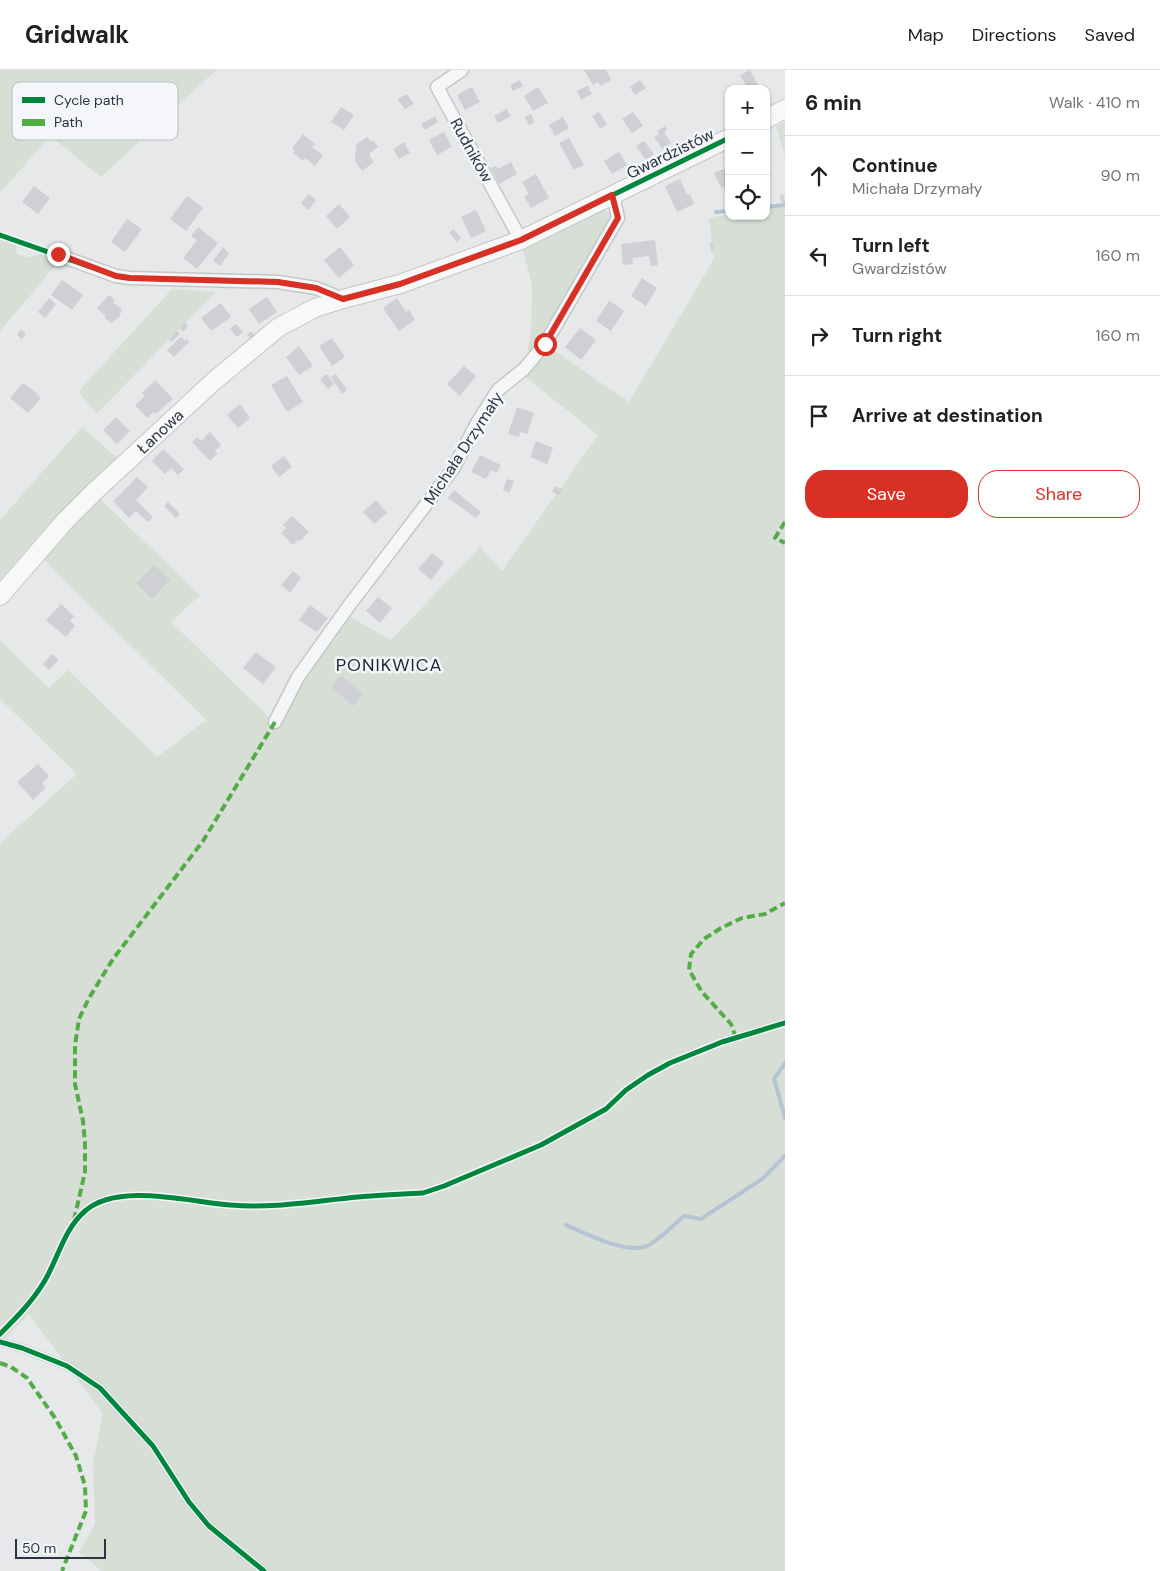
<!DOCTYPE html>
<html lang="en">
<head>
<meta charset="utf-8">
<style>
	:root { --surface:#fff; --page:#f2f2f2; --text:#202124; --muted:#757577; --line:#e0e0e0; --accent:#d93025 }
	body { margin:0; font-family:"DM Sans",sans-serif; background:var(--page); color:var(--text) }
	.controls { position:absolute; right:15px; top:15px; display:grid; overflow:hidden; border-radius:10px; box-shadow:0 1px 4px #0004 }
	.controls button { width:45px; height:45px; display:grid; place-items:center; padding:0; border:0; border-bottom:1px solid var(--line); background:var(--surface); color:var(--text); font:25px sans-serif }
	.scale { position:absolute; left:15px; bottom:12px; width:91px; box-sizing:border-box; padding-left:5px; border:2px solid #2b3445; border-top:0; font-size:14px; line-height:18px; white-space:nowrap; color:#2b3445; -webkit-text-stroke:4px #f4f6f9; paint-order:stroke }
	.stop { position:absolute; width:15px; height:15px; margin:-11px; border:4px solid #d93025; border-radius:50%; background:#fff }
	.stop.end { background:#d93025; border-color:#fff; box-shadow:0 1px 5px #0008 }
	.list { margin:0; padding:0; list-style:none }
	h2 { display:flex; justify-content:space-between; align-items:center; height:65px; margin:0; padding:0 20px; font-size:21px }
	h2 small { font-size:16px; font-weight:400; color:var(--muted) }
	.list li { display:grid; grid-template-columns:32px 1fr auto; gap:15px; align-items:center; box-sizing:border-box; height:80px; padding:0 20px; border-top:1px solid var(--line) }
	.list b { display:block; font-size:19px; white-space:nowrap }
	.list p { margin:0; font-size:16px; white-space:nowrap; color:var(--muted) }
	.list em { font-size:16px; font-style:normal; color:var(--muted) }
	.actions { display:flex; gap:10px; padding:15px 20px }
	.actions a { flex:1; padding:11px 0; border:1px solid var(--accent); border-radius:20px; text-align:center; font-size:18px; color:var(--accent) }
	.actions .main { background:var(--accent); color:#fff }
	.icon { flex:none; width:28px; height:28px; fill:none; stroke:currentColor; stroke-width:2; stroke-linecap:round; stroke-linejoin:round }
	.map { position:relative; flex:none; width:785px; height:1501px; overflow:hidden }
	header { display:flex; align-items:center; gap:30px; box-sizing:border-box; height:70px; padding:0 25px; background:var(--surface); border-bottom:1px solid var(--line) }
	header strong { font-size:24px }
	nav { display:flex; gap:28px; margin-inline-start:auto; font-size:18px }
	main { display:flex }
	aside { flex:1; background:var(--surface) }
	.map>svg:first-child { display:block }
	.green { fill:#d6ded6 }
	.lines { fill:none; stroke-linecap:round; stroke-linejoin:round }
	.stream { stroke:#b4c4d5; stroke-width:4 }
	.building { fill:#ced0d3 }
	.lane-casing { stroke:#c4c6c8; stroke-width:9 }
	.street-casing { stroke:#c4c6c8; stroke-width:15 }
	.secondary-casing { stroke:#c4c6c8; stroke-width:20 }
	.lane { stroke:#f5f6f7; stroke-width:6 }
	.street { stroke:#f5f6f7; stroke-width:12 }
	.secondary { stroke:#f8f8f8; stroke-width:18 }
	.quiet { stroke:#54ac47; stroke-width:4; stroke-dasharray:8 4; stroke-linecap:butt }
	.cycleway-casing { stroke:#f4f6f9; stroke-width:8 }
	.cycleway { stroke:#00873e; stroke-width:5 }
	.route { stroke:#d93025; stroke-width:6 }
	.labels { text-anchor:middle; stroke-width:5; stroke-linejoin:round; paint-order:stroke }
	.street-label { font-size:16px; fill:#2b3445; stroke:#f4f6f9 }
	.neighbourhood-label { font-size:18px; letter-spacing:1px; fill:#1d2536; stroke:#f4f6f9 }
	.key { fill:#f4f6f9; stroke:#b8bcc3; stroke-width:1 }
	.key-label { font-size:14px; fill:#2b3445 }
</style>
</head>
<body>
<header>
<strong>Gridwalk</strong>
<nav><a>Map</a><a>Directions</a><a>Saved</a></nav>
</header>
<main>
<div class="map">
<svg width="785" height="1501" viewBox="0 0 785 1501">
	<rect width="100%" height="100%" fill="#e6e8ea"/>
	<!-- green -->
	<path class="green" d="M0,0H216L101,107L50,66L0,123Z
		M785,52V86L776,56Z
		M785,136V1501H102L79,1482L95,1454L93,1394L103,1344L29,1244L0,1274V773L77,704L0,629V570L49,618L68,600L157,687L206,650L44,490L67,462L99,428L200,525L171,552L276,654L303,609L347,545L391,570L480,477L502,501L598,365L524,306L549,277L629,332L714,189L709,148L729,144V146H766V138Z
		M604,140L618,148L525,295L531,262L532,215L523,179L567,153Z
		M0,169L16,175L17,184L30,188L39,183L59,191L0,261Z
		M172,219L216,222L97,343L78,322Z
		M82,357L120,390L50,453L0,510V450Z"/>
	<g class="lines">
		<!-- stream -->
		<path class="stream" d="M766,137L785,135
			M716,142L729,141
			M785,993L774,1009L785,1048
			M566,1155C584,1163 624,1183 644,1177C654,1175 676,1153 684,1146L701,1149L762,1109L785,1086"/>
	</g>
	<!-- building -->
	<path class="building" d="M584,0H606L611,10L601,16L598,12L593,15Z
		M750,0L760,19H748L740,5Z
		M520,10L523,16L513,21L510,15Z
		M640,10L646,18L635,25L630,17Z
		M588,16L592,24L581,30L577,21Z
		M472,17L480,32L465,40L457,25Z
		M538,17L548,33L533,41L524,26Z
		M407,24L414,34L405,39L397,29Z
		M341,37L354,45L344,60L331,52Z
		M507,39L511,46L498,53L494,46Z
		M599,42L607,54L600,59L592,46Z
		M633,42L643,56L632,63L622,49Z
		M531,44L535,52L529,55L525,47Z
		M435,46L438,52L425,60L421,54Z
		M563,47L569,58L555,66L549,55Z
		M665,56L667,60L664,62L671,73L662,79L654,67L659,64L657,61Z
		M444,62L452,77L437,85L429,70Z
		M303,64L315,74L312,77L323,85L315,96L305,88L303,91L293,83L295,81L292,78Z
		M367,67L371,71L373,70L378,77L370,83V87L374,92L362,101L355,91L356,75Z
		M569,68L584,95L574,100L559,73Z
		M644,71L654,84L646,90L636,76Z
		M404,72L410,83L399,89L393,79Z
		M619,82L627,95L612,104L604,91Z
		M511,92L517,104L499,114L491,98L496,96L498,99Z
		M729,97V115L721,118L714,103Z
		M536,104L549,128L531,138L524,126L529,124L522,112Z
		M680,109L687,125L690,124L694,134L677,142L665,116Z
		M34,116L50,128L38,144L22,132Z
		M309,124L316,130L308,140L301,133Z
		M784,124L785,133L783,134L779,126Z
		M187,126L203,138L186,161L170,149Z
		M339,134L350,147L337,159L326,146Z
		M476,140L486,161L471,168L461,147Z
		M127,149L142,159L125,182L111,172Z
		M198,157L218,173L197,199L183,188L197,170L191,166Z
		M453,159L461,167L457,172L449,163Z
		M655,170L658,195L651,196L649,186L632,188L633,194L623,195L621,174Z
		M710,173H713L714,181H711Z
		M223,177L229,184L220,196L213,191Z
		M340,177L354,195L339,208L324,190Z
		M642,208L657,218L646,236L631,226Z
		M62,210L83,225L72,240L51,225Z
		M109,225L115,230L113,232L122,240L119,247L111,253L104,247L106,246L97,238Z
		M267,227L277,242L259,254L249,239Z
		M49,228L56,234L45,248L38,242Z
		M397,228L406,242L409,240L415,250L399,261L383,238Z
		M609,231L618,236L624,241L611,261L596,251Z
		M221,233L231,247L211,261L201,248Z
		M185,253L188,256L183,262L180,259Z
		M236,254L243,262L237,267L230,259Z
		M580,258L596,270L581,290L565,277Z
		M21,259L26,264L22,269L17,265Z
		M177,261L180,264L171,272L169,270Z
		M251,261L254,265L251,269L247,265Z
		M181,267L185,271L187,269L189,272L174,287L167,280Z
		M332,268L345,287L332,296L319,276Z
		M299,276L313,296L299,305L286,287Z
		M464,296L476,306L460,326L447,314Z
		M327,304L334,314L328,319L320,309Z
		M336,304L347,320L342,324L331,307Z
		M287,306L303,332L287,342L271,315Z
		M155,310L173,329L156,344L154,342L147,348L135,335L145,326L142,323Z
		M23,313L37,323L36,324L41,328L28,343L10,328Z
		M240,334L250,348L238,358L227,345Z
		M517,337L534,343L527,364L520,362L519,367L508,364Z
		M116,347L130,361L117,374L103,360Z
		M210,362L221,375L215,381L217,384L210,391L192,372L197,367L201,371Z
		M536,371L553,378L547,394L530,387Z
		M163,379L184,399L178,405L171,398L165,404L152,391Z
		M480,385L501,395L497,403L491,400L486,409L471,402Z
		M284,386L292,397L279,407L271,396Z
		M137,407L148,417L136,430L153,447L148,452L136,441L129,448L113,431Z
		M507,409L514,411L509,423L503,420Z
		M555,416L563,420L559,425L552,422Z
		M454,420L481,442L476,448L448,428Z
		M376,430L387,443L374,454L363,442Z
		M168,432L180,444L176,448L164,436Z
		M292,446L309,462L300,471L298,470L293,475L281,463L286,458L283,455Z
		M432,483L444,493L431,510L418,499Z
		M154,495L170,510L152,529L136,513Z
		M293,501L301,508L290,523L281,515Z
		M378,527L392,538L380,553L366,541Z
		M61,534L74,546L70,551L75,556L66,567L46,550Z
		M310,535L328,548L317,562L299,550Z
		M256,582L276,597L263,614L243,598Z
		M52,584L59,590L49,600L43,594Z
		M341,606L363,623L354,636L331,618Z
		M38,694L49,706L42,713L46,718L33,730L17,712Z"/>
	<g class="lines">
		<defs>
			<path id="lane" d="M0,1272L22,1278L67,1296L100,1318L153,1376L189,1432L209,1456L264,1501"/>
			<path id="street" d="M462,0L437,17L521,170
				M58,185L116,206L130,208L278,212L316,218L343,229
				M275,652L298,607L348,537L453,399L477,353L498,320L524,299L545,274L618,148L613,125"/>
			<g id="secondary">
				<path d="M766,49L785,39"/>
				<path id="s1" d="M0,526L65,451L94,422L214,311L279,257L315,238L343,229L400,214L521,170L729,68"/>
			</g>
		</defs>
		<!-- lane casing -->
		<use href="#lane" class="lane-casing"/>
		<!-- street casing -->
		<use href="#street" class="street-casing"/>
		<!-- secondary casing -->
		<use href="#secondary" class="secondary-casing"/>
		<!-- lane -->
		<use href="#lane" class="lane"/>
		<!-- street -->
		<use href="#street" class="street"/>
		<!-- secondary -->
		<use href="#secondary" class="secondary"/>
		<!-- quiet -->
		<path class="quiet" d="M785,452L775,468L785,473
			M736,968L731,954L702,922L689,900L691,884L704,869L721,858L742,848L765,844L785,833
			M74,1150L85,1102V1073L83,1051L75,1014V975L79,949L89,928L113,889L203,771L275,652
			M0,1293L11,1297L27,1308L55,1348L76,1386L85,1416L86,1441L62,1501"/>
		<defs>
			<path id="cycleway" d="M0,165L116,206L130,208L278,212L316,218L343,229L400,214L521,170L729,68
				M0,1264C16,1248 32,1232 44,1212C58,1189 64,1159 85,1141C118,1112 190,1132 230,1135C273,1139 315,1131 358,1127C380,1125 401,1124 423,1123L444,1116L541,1075L606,1039L626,1020L648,1005L670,993L722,972L785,953
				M0,1272L22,1278L67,1296L100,1318L153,1376L189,1432L209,1456L264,1501"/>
		</defs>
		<!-- cycleway casing -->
		<use href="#cycleway" class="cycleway-casing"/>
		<!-- cycleway -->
		<use href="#cycleway" class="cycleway"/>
	</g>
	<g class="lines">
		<!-- route -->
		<path class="route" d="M58,184L116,206L130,208L278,212L316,218L343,229L400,214L521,170L612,125L618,148L545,274"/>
	</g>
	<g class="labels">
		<!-- street labels -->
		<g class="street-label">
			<text transform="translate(472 80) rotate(61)" y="6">Rudników</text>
			<text transform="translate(670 83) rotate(-26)" y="6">Gwardzistów</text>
			<text dy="6" stroke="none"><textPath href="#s1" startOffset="230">Łanowa</textPath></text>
			<text transform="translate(463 378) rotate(-57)" y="6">Michała Drzymały</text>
		</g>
		<!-- neighbourhood labels -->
		<g class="neighbourhood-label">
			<text x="389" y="601">PONIKWICA</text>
		</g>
	</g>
	<!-- legend -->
	<rect x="12" y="12" width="166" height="58" rx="8" class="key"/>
	<rect x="22" y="27" width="23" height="6" fill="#00873e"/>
	<rect x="22" y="49" width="23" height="7" fill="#54ac47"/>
	<g class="key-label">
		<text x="54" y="35">Cycle path</text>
		<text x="54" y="57">Path</text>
	</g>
</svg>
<div class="controls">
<button>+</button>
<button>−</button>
<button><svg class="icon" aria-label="locate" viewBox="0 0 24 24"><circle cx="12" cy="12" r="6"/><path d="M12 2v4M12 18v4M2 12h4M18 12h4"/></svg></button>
</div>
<div class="scale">50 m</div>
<div class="stop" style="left:545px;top:274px"></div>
<div class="stop end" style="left:58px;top:184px"></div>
</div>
<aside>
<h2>6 min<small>Walk · 410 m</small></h2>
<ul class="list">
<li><svg class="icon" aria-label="ahead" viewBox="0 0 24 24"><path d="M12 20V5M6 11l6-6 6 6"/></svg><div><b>Continue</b><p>Michała Drzymały</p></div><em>90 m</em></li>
<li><svg class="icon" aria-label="left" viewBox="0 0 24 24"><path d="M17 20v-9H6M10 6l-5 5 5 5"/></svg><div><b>Turn left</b><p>Gwardzistów</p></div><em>160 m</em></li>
<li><svg class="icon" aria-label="right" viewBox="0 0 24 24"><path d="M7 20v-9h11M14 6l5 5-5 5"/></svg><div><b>Turn right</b></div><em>160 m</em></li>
<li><svg class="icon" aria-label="arrive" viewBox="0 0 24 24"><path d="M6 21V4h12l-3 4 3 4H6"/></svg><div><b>Arrive at destination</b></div></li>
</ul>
<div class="actions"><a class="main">Save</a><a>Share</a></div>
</aside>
</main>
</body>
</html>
